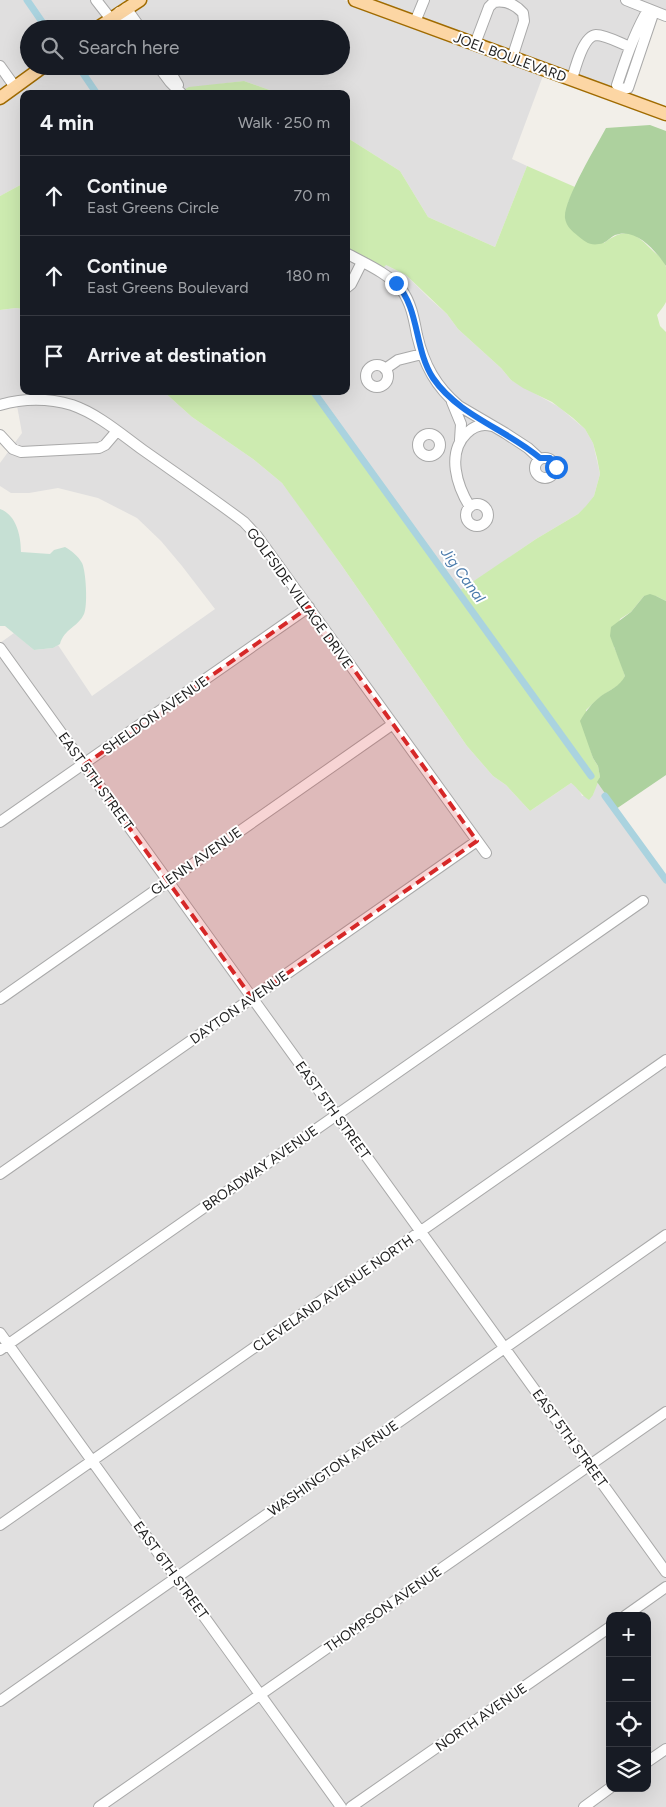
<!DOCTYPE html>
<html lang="en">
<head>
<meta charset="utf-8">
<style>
	:root { --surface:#171b24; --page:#242831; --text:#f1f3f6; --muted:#9ea1a6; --line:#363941 }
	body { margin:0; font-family:Figtree,sans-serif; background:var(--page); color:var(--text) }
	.controls { position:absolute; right:15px; bottom:15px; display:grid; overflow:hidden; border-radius:10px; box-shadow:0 5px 20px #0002 }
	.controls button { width:45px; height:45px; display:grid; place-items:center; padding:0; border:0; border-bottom:1px solid var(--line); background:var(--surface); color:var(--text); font:25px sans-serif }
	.stop { position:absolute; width:15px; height:15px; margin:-11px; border:4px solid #1a73e8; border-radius:50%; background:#fff }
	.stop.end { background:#1a73e8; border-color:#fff; box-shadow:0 1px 5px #0008 }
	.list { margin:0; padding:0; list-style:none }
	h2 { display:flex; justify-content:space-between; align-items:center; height:65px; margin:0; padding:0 20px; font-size:21px }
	h2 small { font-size:16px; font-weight:400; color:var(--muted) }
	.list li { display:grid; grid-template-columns:32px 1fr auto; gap:15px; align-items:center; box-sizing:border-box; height:80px; padding:0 20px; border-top:1px solid var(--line) }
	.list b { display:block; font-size:19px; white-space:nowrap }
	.list p { margin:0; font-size:16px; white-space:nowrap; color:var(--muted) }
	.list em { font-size:16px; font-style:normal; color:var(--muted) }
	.icon { flex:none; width:28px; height:28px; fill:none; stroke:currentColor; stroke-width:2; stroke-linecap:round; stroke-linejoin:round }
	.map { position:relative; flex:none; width:666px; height:1807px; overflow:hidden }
	.search { position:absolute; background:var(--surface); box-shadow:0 5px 20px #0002; left:20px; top:20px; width:330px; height:55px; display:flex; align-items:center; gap:12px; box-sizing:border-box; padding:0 18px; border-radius:28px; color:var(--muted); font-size:19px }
	.panel { position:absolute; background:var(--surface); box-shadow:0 5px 20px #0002; left:20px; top:90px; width:330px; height:305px; border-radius:10px }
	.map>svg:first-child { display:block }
	.residential { fill:#e0dfdf; fill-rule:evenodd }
	.grass { fill:#cdebb0 }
	.forest { fill:#add19e }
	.wetland { fill:#c6e0d4 }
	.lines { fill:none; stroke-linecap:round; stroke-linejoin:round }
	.canal { stroke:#aad3df; stroke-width:7 }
	.minor-casing { stroke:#a9a9a9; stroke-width:12 }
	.major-casing { stroke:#a06b00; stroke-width:15 }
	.minor { stroke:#fff; stroke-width:10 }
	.major { stroke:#fcd6a4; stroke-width:12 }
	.route { stroke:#1a73e8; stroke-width:6 }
	.marked { fill:#d62828; fill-opacity:0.2; stroke:#d62828; stroke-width:4; stroke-dasharray:10 6; stroke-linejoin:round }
	.labels { text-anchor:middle; stroke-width:4; stroke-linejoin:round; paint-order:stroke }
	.street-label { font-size:14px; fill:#222; stroke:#fff }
	.water-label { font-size:15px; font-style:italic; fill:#4a7aab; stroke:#fff }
</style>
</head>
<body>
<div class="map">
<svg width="666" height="1807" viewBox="0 0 666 1807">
	<rect width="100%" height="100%" fill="#f2efe9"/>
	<!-- residential -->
	<path class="residential" d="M0,0H133L90,29H29V66H38L0,94Z
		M148,0H344L544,73L512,159L527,166L495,247L428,217L400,171L346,137V94H281L244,81L219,84L175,94H24V183L0,196V102L50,66H341V29H102L128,11Z
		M366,0H666V11L650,5L619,92Z
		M346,253L386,265L406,275L429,298L447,314L458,329L501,368L511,380L559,407L585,429L593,443L600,474L594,496L587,506L578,514L536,539L456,594L314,391H346Z
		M16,308L24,309V391H163L192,417L253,459L282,483L292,496L340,563L467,746L493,776L506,785L530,811L571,783L578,788L582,796L593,795L597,782L666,879V1807H0V643L14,633L34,650L53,648L58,645L92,696L215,609L182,566L161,541L137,518L98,498L58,488L29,493H11L0,486V463L22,433L16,400L0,404V310ZM610,1616H647V1788H610Z"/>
	<!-- grass -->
	<path class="grass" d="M244,81L281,94H175L189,87Z
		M346,137L400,171L428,217L495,247L527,166L575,187L568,203L604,243C626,227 634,232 651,249C656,254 664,259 666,267C666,271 666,298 666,302C664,306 660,311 657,315L660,326L666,332V601L656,596H644L631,612L620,619L614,647L620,660L625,676L622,683L600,697L586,710V734L593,758L598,766L600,777L593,795L589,800C581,795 578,788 571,783L530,811L506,785L493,776L467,746L340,563L282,483L253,459L192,417L163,391H314L456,593L536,539L578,514L586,506L594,496L600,474L597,458L593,443L585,429L573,418L552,402L523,388L511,380L501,368L458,329L447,314L406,275L386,265L380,271L346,253Z
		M24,183V309L16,308L0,310V196Z"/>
	<!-- forest -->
	<path class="forest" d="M650,125L666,131V266C656,251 636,227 615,235C609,238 605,244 599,244C590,246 584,241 578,236C572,231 566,226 565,218C563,201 597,145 606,128Z
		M650,594L656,596L666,601V775L616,809L597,782L600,777L598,766L593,758L580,721C586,711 592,703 601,696C610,690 620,686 625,676L610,636L611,627L631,612L644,596Z"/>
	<!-- wetland -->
	<path class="wetland" d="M0,509C17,515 21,537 21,552L50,554L54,550L65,547C72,551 78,556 82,563C86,571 88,606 84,614C78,627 64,629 60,644L53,648L34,650L5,626H0Z"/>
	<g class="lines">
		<!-- canal -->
		<path class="canal" d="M27,0L47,29
			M78,66L97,94
			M313,391L591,776
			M605,796L666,880"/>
		<defs>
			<path id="minor" d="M96,0L110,18
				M626,0L666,16
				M126,8L141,29
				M119,12L131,29
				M415,22L424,0
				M475,44L489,7L494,2C506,0 515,4 523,13L524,21L512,58
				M0,66L15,87
				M158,66L170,82L181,93
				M167,66L178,85
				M572,79C575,69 583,36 596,35C606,35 620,43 630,47
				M621,89L617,85C625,61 633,37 645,15L649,14
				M621,89L628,88L652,17L649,14
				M346,253C364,263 388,273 401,289C411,302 414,319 417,335C424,365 436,387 459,406L505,433L528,448L540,459
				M346,288L351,284L362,262
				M366 376a11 11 0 1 1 22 0a11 11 0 1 1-22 0Z
				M385,369L398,360L422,354
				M452,402L461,424L460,440
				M0,405C24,398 48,398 72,405C98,414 121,434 143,450C177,474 211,497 244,522L257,536L486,853
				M418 445a11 11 0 1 1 22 0a11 11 0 1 1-22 0Z
				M0,435L13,449L21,452L99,448L105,445L117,431
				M535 468a10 10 0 1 1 20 0a10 10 0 1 1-20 0Z
				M466 515a11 11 0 1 1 22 0a11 11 0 1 1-22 0Z
				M470,507C457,486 446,453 467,433C474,426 482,423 492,426
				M0,648L666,1572
				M0,822L309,607
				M0,999L393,724
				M0,1174L477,841
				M0,1333L341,1807
				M0,1350L643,901
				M0,1525L666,1060
				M625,1616L666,1587
				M0,1701L666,1235
				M647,1762L666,1749
				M99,1807L666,1412
				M351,1807L610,1627
				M584,1807L610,1788"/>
			<path id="major" d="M355,0L666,114
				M96,29L140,0
				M0,98L44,66"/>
		</defs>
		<!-- minor casing -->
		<use href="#minor" class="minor-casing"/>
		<!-- major casing -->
		<use href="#major" class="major-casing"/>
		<!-- minor -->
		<use href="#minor" class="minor"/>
		<!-- major -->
		<use href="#major" class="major"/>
	</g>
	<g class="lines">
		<!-- route -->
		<path class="route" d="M396,283C420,309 414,349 433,378C459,416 506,429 540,458H550L556,467"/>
	</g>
	<!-- marked area -->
	<path class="marked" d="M309,607L477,841L252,998L84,765Z"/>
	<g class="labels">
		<!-- street labels -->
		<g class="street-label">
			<text transform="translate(510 57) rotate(20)" y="5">JOEL BOULEVARD</text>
			<text transform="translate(300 598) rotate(54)" y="5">GOLFSIDE VILLAGE DRIVE</text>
			<text transform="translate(155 715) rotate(-35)" y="5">SHELDON AVENUE</text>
			<text transform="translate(96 781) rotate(54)" y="5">EAST 5TH STREET</text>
			<text transform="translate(196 861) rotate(-35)" y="5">GLENN AVENUE</text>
			<text transform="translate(239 1007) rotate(-35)" y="5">DAYTON AVENUE</text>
			<text transform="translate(333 1110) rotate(54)" y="5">EAST 5TH STREET</text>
			<text transform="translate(260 1168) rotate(-35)" y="5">BROADWAY AVENUE</text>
			<text transform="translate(333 1293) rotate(-35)" y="5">CLEVELAND AVENUE NORTH</text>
			<text transform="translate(570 1438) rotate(54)" y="5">EAST 5TH STREET</text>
			<text transform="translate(333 1468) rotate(-35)" y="5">WASHINGTON AVENUE</text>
			<text transform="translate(171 1570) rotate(54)" y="5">EAST 6TH STREET</text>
			<text transform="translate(383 1609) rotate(-35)" y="5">THOMPSON AVENUE</text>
			<text transform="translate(481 1717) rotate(-35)" y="5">NORTH AVENUE</text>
		</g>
		<!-- water labels -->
		<g class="water-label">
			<text transform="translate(463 575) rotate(54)" y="5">Jig Canal</text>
		</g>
	</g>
</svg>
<div class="controls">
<button>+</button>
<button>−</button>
<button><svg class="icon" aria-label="locate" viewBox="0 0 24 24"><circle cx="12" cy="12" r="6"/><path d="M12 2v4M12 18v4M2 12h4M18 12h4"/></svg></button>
<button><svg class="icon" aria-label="layers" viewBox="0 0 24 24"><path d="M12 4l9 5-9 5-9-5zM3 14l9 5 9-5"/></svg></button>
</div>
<div class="stop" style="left:556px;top:467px"></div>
<div class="stop end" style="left:396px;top:283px"></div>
<div class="search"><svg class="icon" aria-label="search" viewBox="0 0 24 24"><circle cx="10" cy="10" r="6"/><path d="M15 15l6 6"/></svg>Search here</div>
<section class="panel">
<h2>4 min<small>Walk · 250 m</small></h2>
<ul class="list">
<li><svg class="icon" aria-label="ahead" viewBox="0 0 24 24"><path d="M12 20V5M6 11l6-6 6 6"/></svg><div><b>Continue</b><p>East Greens Circle</p></div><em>70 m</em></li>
<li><svg class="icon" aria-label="ahead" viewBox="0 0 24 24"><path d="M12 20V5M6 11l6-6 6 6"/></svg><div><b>Continue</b><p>East Greens Boulevard</p></div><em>180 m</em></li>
<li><svg class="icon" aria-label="arrive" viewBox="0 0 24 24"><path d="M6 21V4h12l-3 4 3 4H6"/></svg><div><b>Arrive at destination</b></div></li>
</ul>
</section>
</div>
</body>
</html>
